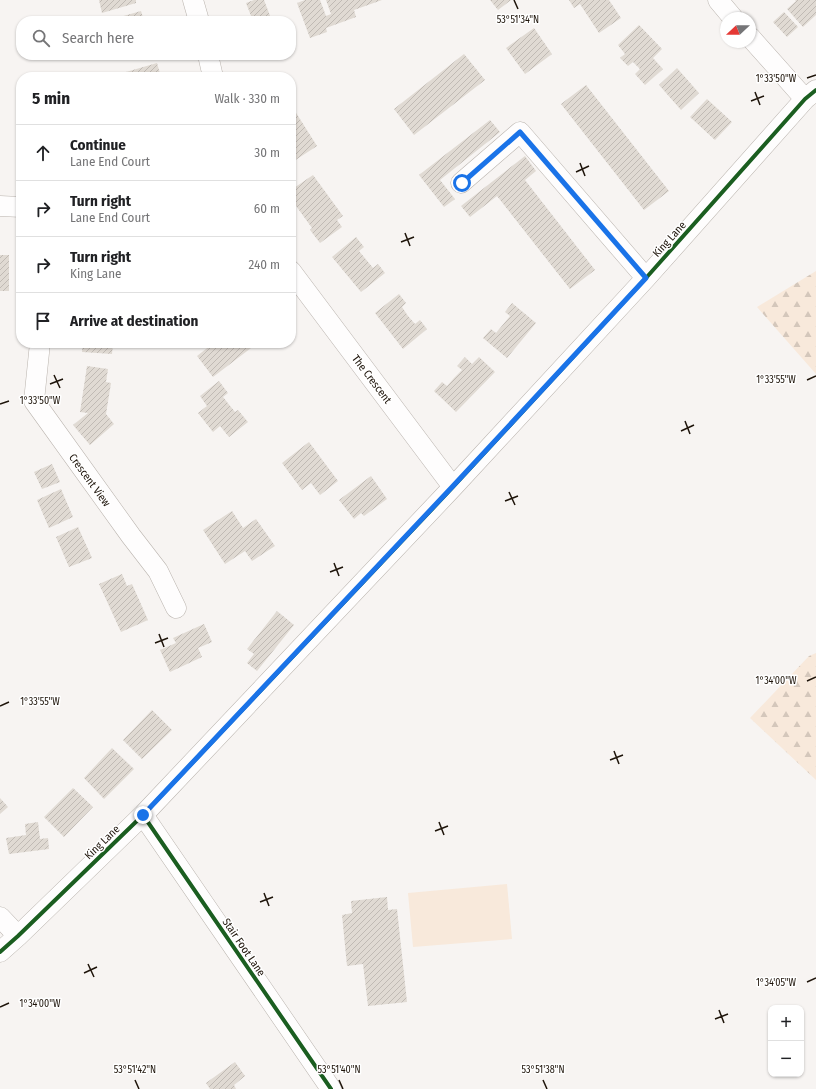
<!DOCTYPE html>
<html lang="en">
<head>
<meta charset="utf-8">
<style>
	:root { --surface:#fff; --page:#f2f2f2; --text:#202124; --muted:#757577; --line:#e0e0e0 }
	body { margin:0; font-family:"Fira Sans Condensed",sans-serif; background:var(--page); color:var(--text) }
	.controls { position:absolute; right:12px; bottom:12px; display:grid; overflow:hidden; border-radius:8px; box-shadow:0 1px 3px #0004 }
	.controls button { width:36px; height:36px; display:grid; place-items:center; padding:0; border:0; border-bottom:1px solid var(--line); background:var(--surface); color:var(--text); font:20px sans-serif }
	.compass { position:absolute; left:720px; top:12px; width:36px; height:36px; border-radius:50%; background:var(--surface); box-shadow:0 1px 3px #0004; rotate:248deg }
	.stop { position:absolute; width:12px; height:12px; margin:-9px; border:3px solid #1a73e8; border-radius:50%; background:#fff }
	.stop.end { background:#1a73e8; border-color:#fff; box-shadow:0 1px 4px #0008 }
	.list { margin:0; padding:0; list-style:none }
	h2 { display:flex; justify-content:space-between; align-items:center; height:52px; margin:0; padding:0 16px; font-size:17px }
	h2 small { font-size:13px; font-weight:400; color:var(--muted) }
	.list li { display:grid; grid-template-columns:26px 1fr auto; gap:12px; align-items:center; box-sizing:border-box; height:56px; padding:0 16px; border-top:1px solid var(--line) }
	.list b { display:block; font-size:15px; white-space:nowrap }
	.list p { margin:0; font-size:13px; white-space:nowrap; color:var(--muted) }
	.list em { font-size:13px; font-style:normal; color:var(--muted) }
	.icon { flex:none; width:22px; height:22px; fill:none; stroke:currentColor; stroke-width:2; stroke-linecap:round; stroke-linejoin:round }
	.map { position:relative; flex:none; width:816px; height:1089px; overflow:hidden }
	.search { position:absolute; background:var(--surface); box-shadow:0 1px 3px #0004; left:16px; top:16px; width:280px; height:44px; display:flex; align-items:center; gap:10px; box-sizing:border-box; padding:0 14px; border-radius:16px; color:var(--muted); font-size:15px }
	.panel { position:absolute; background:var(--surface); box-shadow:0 1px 3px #0004; left:16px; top:72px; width:280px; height:276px; border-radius:16px }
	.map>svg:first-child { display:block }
	.forest { fill:url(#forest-firs) }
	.pitch { fill:#f8e9db }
	.building { fill:url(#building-hatch) }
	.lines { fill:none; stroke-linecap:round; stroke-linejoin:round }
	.minor-casing { stroke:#b9b3ad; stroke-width:21 }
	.minor { stroke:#fefdfd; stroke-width:20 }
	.cycleway-casing { stroke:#fff; stroke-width:6 }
	.cycleway { stroke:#1b5e20; stroke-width:4 }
	.route { stroke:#1a73e8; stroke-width:5 }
	.ticks { fill:none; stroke:#1e140a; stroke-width:1.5 }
	.labels { text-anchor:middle; stroke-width:3; stroke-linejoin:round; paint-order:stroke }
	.street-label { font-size:11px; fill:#1e140a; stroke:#fff }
	.ticks-label { font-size:10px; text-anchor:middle; fill:#1e140a; stroke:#fff; stroke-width:3; stroke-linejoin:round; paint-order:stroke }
</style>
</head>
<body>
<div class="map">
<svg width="816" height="1089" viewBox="0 0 816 1089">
	<defs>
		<pattern id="forest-firs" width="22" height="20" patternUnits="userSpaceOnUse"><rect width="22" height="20" fill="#f8e9db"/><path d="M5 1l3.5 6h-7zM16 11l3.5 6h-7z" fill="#d4c7bb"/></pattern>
		<pattern id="building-hatch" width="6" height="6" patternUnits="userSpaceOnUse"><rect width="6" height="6" fill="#e0dad3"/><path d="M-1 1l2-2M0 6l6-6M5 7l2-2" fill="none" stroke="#c0bab4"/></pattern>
	</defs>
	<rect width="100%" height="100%" fill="#f7f4f2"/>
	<!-- forest -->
	<path class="forest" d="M816,271V374L757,307Z
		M816,653V780L750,718L809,656Z"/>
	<!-- pitch -->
	<path class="pitch" d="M507,884L512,939L413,947L408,893Z"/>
	<!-- building -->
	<path class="building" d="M99,0H136V3L102,13Z
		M254,0H264L272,21H253L246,3Z
		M305,0H320L326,16L331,14L326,0H382L354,10L356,17L326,28L327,32L310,38L297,3Z
		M490,0H511L498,10Z
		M569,0H609L621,18L599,33L580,4L574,8Z
		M795,0H816V15L803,27L787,9L796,1Z
		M141,11L144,21H121L120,17Z
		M784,12L798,27L787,37L773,22Z
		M639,25L662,49L653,58L663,69L645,85L635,74L640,69L633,62L628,66L620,58L625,54L618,45Z
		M534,28L552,54L525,74L506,48Z
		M464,54L485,80L414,135L394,109Z
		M157,63L161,77H127L126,72Z
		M677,68L699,93L681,110L659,85Z
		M586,85L669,191L644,210L561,104Z
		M707,99L732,122L715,140L690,117Z
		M293,108L317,146L294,161L291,156V109Z
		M490,120L500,132L440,180L455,199L444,207L419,175Z
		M17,126H21V160H17Z
		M525,156L536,171L525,180L595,270L570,289L497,196L470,217L461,206Z
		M313,175L343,216L337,220L342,227L320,243L310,230L312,228L291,199V190Z
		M356,237L364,247L359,251L373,268L378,264L385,273L361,292L332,257Z
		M0,255H9V291H0Z
		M399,294L406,303L402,307L408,316L415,324L420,320L427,329L403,349L375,313Z
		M512,303L536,323L507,358L483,338L491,329L496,333L510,316L505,312Z
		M83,343H113L112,354L82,352Z
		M209,343H253L255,345L213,377L197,356L211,345Z
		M465,357L472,364L479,357L495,372L456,412L434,391L442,382L447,386L454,378L462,370L457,366Z
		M87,366L108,369L106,382L111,383L106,414L114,424L90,445L73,425L88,413L80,412Z
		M219,381L228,393L223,397L235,412L238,410L248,422L229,437L220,426L213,432L198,413L207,406L200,396Z
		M309,442L338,481L320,495L311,483L302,490L282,463Z
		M52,464L60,482L42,489L34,472Z
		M371,476L387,499L364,516L361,513L354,519L339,500Z
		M61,489L73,517L49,528L37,500Z
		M232,511L243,528L256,519L275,546L252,561L245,551L225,564L203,530Z
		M78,527L92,558L69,567L56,537Z
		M122,574L127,586L132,584L148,620L121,632L99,584Z
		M277,611L294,625L257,671L247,663L254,654L247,649Z
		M204,624L212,642L198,648L202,657L170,672L160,650L176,643L173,638Z
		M152,710L172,730L142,759L123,740Z
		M112,748L134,769L104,799L84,778Z
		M73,788L93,807L64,837L44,817Z
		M0,798L8,807L0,814Z
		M38,822L40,839L48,838L49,849L9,854L6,838L26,835L25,824Z
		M387,897L388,910L397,909L407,1002L368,1006L363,964L347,966L342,915L352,913L351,901Z
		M235,1062L245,1076L234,1085L236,1089H210L206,1083Z"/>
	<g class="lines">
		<defs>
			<path id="minor" d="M193,0L199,21
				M718,0L733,18
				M750,37L805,99
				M208,55L213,77
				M461,183L520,132L646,278
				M0,206L21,207
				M291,271L453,487
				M40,343L34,401L131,536L158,571L176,608
				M143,815L331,1089
				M0,917L18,936
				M0,952L18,936L143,815L453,487L646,278L805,99L816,90"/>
		</defs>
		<!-- minor casing -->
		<use href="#minor" class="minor-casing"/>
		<!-- minor -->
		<use href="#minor" class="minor"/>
		<defs>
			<path id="cycleway" d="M143,815L331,1089
				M0,952L18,936L143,815L453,487L646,278L805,99L816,90"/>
		</defs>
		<!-- cycleway casing -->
		<use href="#cycleway" class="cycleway-casing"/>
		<!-- cycleway -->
		<use href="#cycleway" class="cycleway"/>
	</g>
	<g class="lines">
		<!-- route -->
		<path class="route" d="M143,815L453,486L646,278L520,132L462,183"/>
	</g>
	<!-- ticks -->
	<path class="ticks" d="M514,0L518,9M807,78L816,75M755,92L760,105M751,101L764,96M580,163L585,176M576,172L589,166M405,233L410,246M401,242L414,237M54,375L60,388M807,380L816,376M50,384L63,379M0,404L9,401M685,421L690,434M681,431L694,425M509,492L515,505M505,501L518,496M334,563L339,576M330,572L343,567M159,634L164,647M155,643L168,638M807,681L816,677M0,706L9,702M614,751L619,764M610,760L623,755M439,822L444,835M435,831L448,826M264,893L269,906M260,902L273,897M88,964L94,977M84,973L97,967M807,982L816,978M0,1007L9,1003M719,1010L724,1023M715,1019L728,1014M135,1080L139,1089M339,1080L343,1089M543,1080L547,1089"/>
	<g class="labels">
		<!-- street labels -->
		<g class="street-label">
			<text transform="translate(669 239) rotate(-48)" y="4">King Lane</text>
			<text transform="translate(372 379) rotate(53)" y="4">The Crescent</text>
			<text transform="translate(90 480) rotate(54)" y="4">Crescent View</text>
			<text transform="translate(102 842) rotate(-44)" y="4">King Lane</text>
			<text transform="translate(244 947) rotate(56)" y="4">Stair Foot Lane</text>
		</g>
	</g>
	<g class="ticks-label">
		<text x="518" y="23">53°51'34"N</text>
		<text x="776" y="82">1°33'50"W</text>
		<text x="776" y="383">1°33'55"W</text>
		<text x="40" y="404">1°33'50"W</text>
		<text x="776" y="684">1°34'00"W</text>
		<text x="40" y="705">1°33'55"W</text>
		<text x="776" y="986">1°34'05"W</text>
		<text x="40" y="1007">1°34'00"W</text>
		<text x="135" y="1073">53°51'42"N</text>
		<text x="339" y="1073">53°51'40"N</text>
		<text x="543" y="1073">53°51'38"N</text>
	</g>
</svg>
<div class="controls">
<button>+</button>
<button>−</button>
</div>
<svg class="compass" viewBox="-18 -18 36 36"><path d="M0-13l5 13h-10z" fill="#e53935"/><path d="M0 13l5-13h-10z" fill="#757577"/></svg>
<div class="stop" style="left:462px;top:183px"></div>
<div class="stop end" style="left:143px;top:815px"></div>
<div class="search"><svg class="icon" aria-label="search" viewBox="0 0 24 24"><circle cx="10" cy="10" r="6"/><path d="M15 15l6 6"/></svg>Search here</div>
<section class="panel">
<h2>5 min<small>Walk · 330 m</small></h2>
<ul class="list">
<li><svg class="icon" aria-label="ahead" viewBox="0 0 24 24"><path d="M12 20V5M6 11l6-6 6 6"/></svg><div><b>Continue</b><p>Lane End Court</p></div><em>30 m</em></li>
<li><svg class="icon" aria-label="right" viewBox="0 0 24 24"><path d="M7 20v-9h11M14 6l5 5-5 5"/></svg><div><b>Turn right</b><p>Lane End Court</p></div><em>60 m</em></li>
<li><svg class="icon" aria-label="right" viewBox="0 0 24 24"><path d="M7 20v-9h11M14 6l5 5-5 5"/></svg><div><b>Turn right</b><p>King Lane</p></div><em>240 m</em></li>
<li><svg class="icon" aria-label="arrive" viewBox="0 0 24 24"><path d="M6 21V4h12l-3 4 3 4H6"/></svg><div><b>Arrive at destination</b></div></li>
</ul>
</section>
</div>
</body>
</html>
